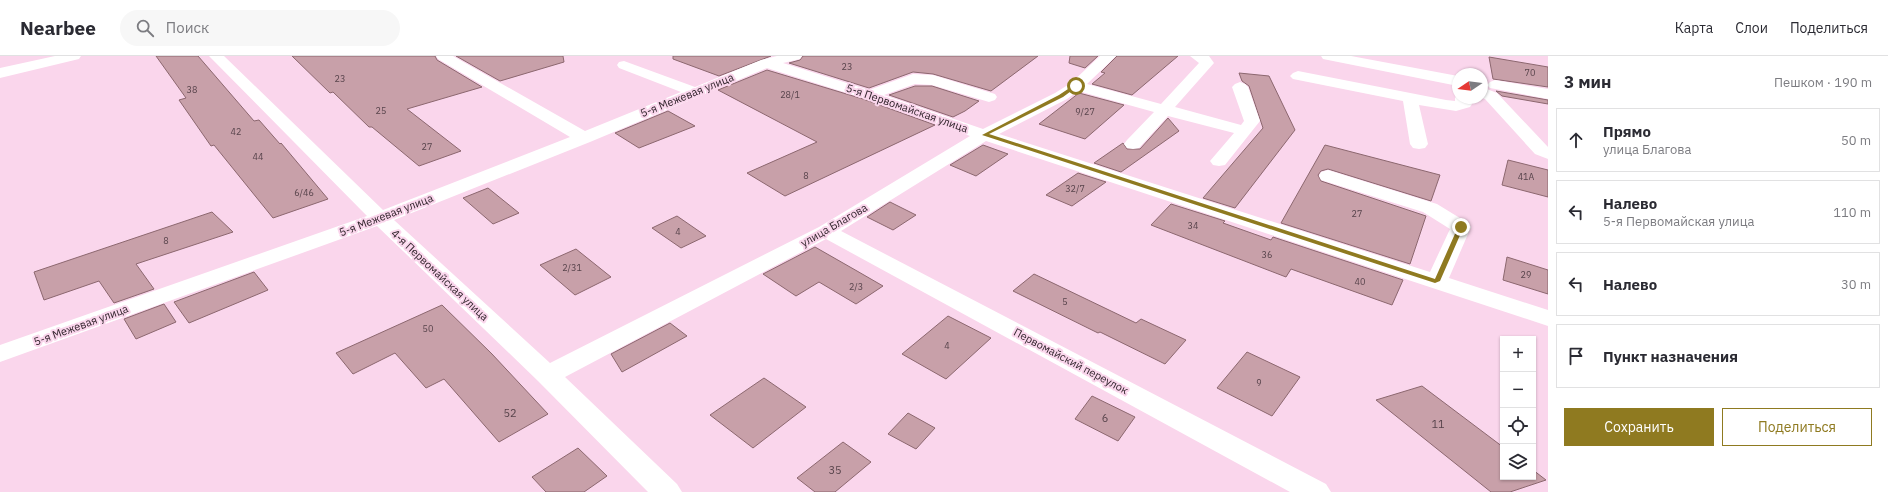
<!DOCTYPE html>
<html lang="ru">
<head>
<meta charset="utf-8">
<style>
	:root { --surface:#fff; --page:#f7f7f7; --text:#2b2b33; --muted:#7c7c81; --line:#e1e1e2; --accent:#8f7a20 }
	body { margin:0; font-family:"IBM Plex Sans",sans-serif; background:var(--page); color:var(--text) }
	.controls { position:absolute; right:12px; bottom:12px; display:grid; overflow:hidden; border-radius:0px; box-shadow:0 1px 3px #0004 }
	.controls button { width:36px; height:36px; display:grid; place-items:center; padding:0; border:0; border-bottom:1px solid var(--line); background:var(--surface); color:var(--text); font:20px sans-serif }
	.compass { position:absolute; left:1452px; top:12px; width:36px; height:36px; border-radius:50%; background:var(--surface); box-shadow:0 1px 3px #0004; rotate:257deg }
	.stop { position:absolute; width:12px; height:12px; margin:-9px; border:3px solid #8f7a20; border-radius:50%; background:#fff }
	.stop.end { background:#8f7a20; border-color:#fff; box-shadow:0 1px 4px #0008 }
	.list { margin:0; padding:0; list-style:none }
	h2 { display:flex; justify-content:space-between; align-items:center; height:52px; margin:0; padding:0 16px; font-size:17px }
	h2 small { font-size:13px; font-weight:400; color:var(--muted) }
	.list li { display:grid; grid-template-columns:26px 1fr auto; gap:12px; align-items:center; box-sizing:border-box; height:64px; margin:0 8px 8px; padding:0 8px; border:1px solid var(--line); border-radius:0px }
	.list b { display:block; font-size:15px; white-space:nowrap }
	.list p { margin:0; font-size:13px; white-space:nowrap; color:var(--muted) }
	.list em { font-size:13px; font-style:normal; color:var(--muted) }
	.actions { display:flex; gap:8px; padding:12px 16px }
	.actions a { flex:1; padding:9px 0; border:1px solid var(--accent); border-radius:0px; text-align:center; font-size:14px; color:var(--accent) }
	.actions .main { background:var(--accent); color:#fff }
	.icon { flex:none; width:22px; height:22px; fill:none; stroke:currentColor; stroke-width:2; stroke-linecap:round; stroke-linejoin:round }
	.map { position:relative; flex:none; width:1548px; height:436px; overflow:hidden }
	header { display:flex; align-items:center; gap:24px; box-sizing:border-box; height:56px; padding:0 20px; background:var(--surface); border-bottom:1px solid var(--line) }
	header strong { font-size:19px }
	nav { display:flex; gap:22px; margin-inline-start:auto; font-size:14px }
	.search { width:280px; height:36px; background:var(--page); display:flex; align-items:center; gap:10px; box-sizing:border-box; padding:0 14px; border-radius:22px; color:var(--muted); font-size:15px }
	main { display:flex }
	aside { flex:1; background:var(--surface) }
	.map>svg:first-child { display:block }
	.building { fill:#c8a0a9; stroke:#8c676f }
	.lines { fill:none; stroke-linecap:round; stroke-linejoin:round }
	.minor { fill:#fff; fill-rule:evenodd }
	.route { fill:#8f7a20 }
	.labels { text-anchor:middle; stroke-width:4; stroke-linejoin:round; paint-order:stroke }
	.number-label { font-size:9px; fill:#57434b }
	.street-label { font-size:11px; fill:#31242c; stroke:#fad6ec }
	.near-number-label { font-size:11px; fill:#57434b }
</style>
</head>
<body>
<header>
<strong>Nearbee</strong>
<div class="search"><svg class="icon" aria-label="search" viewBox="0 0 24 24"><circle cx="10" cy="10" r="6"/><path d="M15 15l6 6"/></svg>Поиск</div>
<nav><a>Карта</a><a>Слои</a><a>Поделиться</a></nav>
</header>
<main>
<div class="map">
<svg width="1548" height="436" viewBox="0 0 1548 436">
	<rect width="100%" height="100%" fill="#fad6ec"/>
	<!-- building -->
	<path class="building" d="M156,0H198L254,65L259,64L280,88L281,87L328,143L273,162L214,89L211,90L179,44L186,42Z
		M292,0H435L437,4L482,31L407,53L461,95L419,110L372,71H369L333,36L330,37Z
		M456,0H563L564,6L500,25Z
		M673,0H771L719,20L673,3Z
		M803,0H1038L991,35L933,18L913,16L869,32L789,7L800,4Z
		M1070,0H1098L1085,12L1069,7Z
		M1117,0H1178L1132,39L1092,28L1105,17L1101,16Z
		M1489,1L1548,11V31L1493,23Z
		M767,14L863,43L935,69L785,140L747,117L817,86L718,34Z
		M1239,17L1269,20L1295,74L1235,152L1203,142L1263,72L1249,30L1242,25Z
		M915,30H932L979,45L965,55L953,61L889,39Z
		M1496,35L1548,44V48L1502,40Z
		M1079,37L1124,49L1085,83L1039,68Z
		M668,55L695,70L639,92L615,77Z
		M1168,62L1179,75L1121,116L1094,107L1123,87L1127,93H1140Z
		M983,89L1008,98L976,120L950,109Z
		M1325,89L1440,119L1431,145L1328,113L1321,115L1318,119L1321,125L1426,160L1410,208L1281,167Z
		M1508,104L1548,114V141L1502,129Z
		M1078,117L1106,126L1072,150L1046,139Z
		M488,132L519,157L493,168L463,142Z
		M890,146L916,159L893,174L867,161Z
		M1171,148L1225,165L1223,167L1271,184L1273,181L1403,224L1392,249L1291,213L1286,221L1151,169Z
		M212,156L233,176L136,208L154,233L114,247L99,225L44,244L34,216Z
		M677,160L706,180L681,192L652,172Z
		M815,191L857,215L883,230L856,248L819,226L796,240L763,218Z
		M576,193L611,221L575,239L540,209Z
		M1507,201L1548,214V238L1503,224Z
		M254,216L268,234L189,267L174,246Z
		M1034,218L1136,267L1141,263L1186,284L1165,308L1100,276L1098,277L1013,235Z
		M164,248L176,266L136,283L124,263Z
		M442,249L492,298L548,358L499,386L444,323L426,332L395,297L353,318L336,297Z
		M948,260L991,282L946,323L902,298Z
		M670,267L687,280L622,316L611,298Z
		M1247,296L1300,321L1272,360L1217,332Z
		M764,322L806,351L753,392L710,359Z
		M1422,330L1503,391V421H1533V414L1546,424L1510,436H1491L1376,344Z
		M1092,340L1135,361L1118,385L1075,363Z
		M908,357L935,372L916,393L888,378Z
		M843,386L871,406L835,436H815L797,422Z
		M578,392L607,420L584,436H546L532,421Z"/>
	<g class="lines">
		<!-- minor -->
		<path class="minor" d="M55,0H81L79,3L0,22V12Z
			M209,0H224L383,154L570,81L438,3L436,0H453L585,75L681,36L619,12L617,9L619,6L624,5L695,31L761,4L777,0H802L800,3L783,7L869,34L913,18L933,19L995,38L997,41L995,44L989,46L932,29L915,28L884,39L983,73L1055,37L1071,27L1100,0H1116L1087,28L1161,48L1199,7L1190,0H1209L1214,7L1175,51L1241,69L1244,65L1232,31L1235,28L1240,26L1245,28L1248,31L1260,65L1225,109L1219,110L1213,109L1210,105L1234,77L1168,60L1139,92L1133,93L1127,92L1124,88L1127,84L1154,56L1078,35L1067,43L999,78L1430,216L1450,173L1423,156L1321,124L1319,120L1321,116L1328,114L1437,148L1468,167L1471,171L1449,222L1548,254V270L986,85L841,175L1326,428L1331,436H1290L826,183L565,321L677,428L682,436H648L538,325L377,170L0,306V289L367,160ZM767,12L863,42L970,80L819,171L550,307L394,164L590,86Z
			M1321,0H1351L1458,20V30L1323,3Z
			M1298,15L1446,44L1455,45V42L1458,38V42H1471L1472,48L1470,51L1456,55L1419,49L1428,88L1425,92L1419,93L1413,92L1410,88L1403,45L1293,23L1290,20L1293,17Z
			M1495,24L1548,33V43L1490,32L1487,29L1490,26Z
			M1482,31L1497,37L1548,91V103L1535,98L1485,43L1482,42Z"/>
	</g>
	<!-- route -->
	<path class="route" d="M1074,29L1078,30L1063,41L989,78L1435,223L1458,171L1464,170L1440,225L1435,227L982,79L1059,39Z"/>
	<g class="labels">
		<!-- number labels -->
		<g class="number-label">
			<text x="847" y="14">23</text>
			<text x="1530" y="20">70</text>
			<text x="340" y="26">23</text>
			<text x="192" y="37">38</text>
			<text x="790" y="42">28/1</text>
			<text x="381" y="58">25</text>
			<text x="1085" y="59">9/27</text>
			<text x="236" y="79">42</text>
			<text x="427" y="94">27</text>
			<text x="258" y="104">44</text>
			<text x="806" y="123">8</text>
			<text x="1526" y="124">41А</text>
			<text x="1075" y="136">32/7</text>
			<text x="304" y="140">6/46</text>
			<text x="1357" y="161">27</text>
			<text x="1193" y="173">34</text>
			<text x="678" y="179">4</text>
			<text x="166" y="188">8</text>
			<text x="1267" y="202">36</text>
			<text x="572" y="215">2/31</text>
			<text x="1526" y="222">29</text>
			<text x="1360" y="229">40</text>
			<text x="856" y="234">2/3</text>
			<text x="1065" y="249">5</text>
			<text x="428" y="276">50</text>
			<text x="947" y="293">4</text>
			<text x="1259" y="330">9</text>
		</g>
		<!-- street labels -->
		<g class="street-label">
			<text transform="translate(687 39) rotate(-22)" y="4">5-я Межевая улица</text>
			<text transform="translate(907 52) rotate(19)" y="4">5-я Первомайская улица</text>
			<text transform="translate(386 159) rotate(-21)" y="4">5-я Межевая улица</text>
			<text transform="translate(834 169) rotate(-30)" y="4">улица Благова</text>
			<text transform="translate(440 219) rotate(43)" y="4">4-я Первомайская улица</text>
			<text transform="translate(81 269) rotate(-20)" y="4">5-я Межевая улица</text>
			<text transform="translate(1071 305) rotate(28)" y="4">Первомайский переулок</text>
		</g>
		<!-- near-number labels -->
		<g class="near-number-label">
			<text x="510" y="361">52</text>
			<text x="1105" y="366">6</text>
			<text x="1438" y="372">11</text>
			<text x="835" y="418">35</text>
		</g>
	</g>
</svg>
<div class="controls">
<button>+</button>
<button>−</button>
<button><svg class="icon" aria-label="locate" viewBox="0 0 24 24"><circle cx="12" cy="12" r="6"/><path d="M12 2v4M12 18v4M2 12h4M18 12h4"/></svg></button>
<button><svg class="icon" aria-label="layers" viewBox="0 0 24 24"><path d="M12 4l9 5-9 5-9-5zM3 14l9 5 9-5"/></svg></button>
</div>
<svg class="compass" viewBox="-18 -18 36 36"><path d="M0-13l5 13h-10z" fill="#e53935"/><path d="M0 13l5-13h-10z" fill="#7c7c81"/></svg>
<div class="stop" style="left:1076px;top:30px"></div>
<div class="stop end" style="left:1461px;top:171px"></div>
</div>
<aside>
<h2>3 мин<small>Пешком · 190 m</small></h2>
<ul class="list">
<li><svg class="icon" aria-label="ahead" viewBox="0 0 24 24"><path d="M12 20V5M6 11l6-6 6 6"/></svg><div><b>Прямо</b><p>улица Благова</p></div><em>50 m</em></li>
<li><svg class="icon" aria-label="left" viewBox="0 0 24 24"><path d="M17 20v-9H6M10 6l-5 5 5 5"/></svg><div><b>Налево</b><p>5-я Первомайская улица</p></div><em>110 m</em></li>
<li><svg class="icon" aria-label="left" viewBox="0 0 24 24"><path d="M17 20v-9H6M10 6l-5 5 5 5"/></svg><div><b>Налево</b></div><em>30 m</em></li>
<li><svg class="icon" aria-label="arrive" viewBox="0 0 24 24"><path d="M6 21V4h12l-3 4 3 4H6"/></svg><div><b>Пункт назначения</b></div></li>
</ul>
<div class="actions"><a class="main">Сохранить</a><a>Поделиться</a></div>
</aside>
</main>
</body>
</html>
